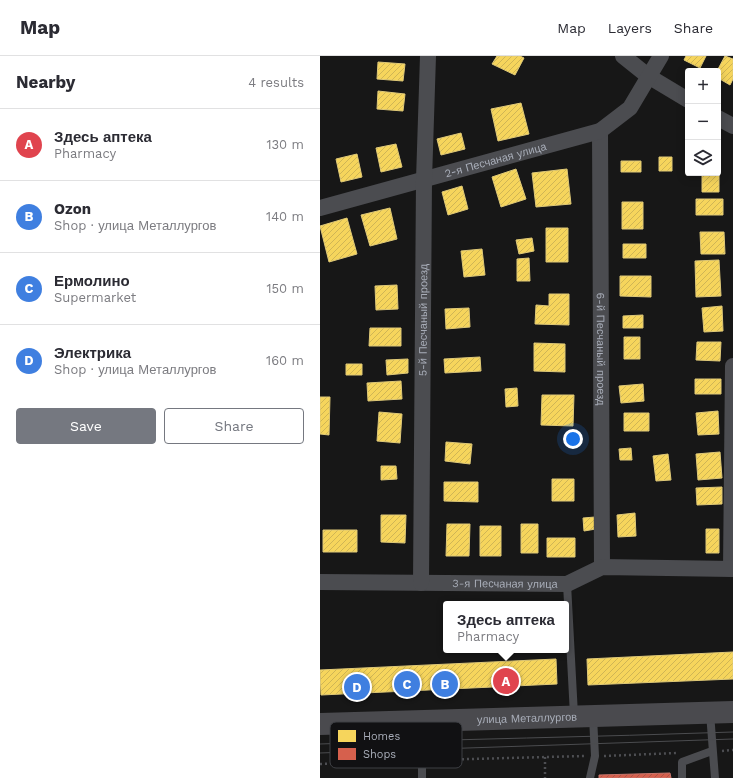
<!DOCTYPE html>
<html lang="en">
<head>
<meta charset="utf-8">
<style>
	:root { --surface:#fff; --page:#f2f2f3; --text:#2b2b33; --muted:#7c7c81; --line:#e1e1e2; --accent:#757880 }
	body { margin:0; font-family:"Work Sans",sans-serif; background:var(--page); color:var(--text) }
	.controls { position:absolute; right:12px; top:12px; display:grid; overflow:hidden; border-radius:4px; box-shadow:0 2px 10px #0003 }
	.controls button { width:36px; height:36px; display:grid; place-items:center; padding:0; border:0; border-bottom:1px solid var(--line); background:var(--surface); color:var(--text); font:20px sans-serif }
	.you { position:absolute; left:253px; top:383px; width:14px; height:14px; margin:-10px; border:3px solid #fff; border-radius:50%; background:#1a73e8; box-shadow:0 0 0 6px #1a73e833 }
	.badge { display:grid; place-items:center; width:26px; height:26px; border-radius:50%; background:var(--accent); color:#fff; font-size:13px; font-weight:700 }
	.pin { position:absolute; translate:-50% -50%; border:2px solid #fff; box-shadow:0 1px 4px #0006 }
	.popup { position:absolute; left:123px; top:545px; width:126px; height:52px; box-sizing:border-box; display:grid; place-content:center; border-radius:4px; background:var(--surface); filter:drop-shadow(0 1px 3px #0005); font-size:13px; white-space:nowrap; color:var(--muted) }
	.popup b { font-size:15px; color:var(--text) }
	.popup::after { content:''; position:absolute; left:50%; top:100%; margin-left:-8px; border:8px solid transparent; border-top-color:var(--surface) }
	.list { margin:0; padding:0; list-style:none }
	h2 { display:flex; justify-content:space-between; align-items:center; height:52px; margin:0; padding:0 16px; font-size:17px }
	h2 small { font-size:13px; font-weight:400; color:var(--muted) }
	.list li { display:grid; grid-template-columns:26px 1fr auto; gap:12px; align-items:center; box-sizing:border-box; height:72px; padding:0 16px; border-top:1px solid var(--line) }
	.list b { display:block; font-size:15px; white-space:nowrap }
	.list p { margin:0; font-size:13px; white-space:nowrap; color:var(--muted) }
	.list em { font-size:13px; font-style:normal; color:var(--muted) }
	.actions { display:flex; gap:8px; padding:12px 16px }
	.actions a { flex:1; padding:9px 0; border:1px solid var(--accent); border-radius:4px; text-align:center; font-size:14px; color:var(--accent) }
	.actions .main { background:var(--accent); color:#fff }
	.icon { flex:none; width:22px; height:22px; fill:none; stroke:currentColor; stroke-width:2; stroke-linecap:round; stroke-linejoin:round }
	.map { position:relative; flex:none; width:413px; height:722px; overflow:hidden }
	header { display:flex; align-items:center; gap:24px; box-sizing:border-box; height:56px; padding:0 20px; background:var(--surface); border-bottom:1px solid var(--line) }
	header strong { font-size:19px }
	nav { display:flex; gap:22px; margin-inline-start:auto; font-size:14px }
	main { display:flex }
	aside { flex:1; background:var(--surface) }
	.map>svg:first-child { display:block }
	.homes { fill:url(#homes-hatch); stroke:#dfc978 }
	.shops { fill:url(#shops-hatch); stroke:#c8776d }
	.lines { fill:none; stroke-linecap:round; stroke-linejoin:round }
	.path { stroke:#4d4e52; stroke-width:2.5; stroke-dasharray:2 3; stroke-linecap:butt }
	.service { stroke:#4b4c50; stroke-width:8 }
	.minor { stroke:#4b4c50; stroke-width:16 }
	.secondary { stroke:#4a4a4e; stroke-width:22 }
	.tram { stroke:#4b4c4f; stroke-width:1 }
	.labels { text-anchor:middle; stroke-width:4; stroke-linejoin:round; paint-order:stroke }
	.street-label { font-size:11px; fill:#a8adb8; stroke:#111113 }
	.key { fill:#111113; stroke:#3e4045; stroke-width:1 }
	.key-label { font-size:11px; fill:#a8adb8 }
</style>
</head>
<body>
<header>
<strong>Map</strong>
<nav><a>Map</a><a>Layers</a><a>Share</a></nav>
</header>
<main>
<aside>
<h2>Nearby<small>4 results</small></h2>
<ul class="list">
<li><span class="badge" style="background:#e0444e">A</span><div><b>Здесь аптека</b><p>Pharmacy</p></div><em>130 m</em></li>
<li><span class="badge" style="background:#3f7fe0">B</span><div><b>Ozon</b><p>Shop · улица Металлургов</p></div><em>140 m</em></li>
<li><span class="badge" style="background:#3f7fe0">C</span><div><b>Ермолино</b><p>Supermarket</p></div><em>150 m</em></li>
<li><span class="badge" style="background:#3f7fe0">D</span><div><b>Электрика</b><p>Shop · улица Металлургов</p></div><em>160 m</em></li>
</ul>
<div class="actions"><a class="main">Save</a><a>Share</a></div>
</aside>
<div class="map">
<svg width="413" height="722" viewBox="0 0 413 722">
	<defs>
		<pattern id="homes-hatch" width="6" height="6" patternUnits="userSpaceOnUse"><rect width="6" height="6" fill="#f6d55c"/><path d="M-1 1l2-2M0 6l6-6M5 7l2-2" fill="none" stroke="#cfb555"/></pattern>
		<pattern id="shops-hatch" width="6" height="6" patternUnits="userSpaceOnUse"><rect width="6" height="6" fill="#d6604d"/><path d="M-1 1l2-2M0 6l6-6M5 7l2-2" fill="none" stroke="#ad5548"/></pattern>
	</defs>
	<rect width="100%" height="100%" fill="#171717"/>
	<!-- homes -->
	<path class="homes" d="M177,0H200L204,2L195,19L172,8Z
		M366,0H386L380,12L364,4Z
		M405,0L413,3V23L410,29L398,22L397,15Z
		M58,6L85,8L83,25L57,23Z
		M58,35L85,38L83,55L57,53Z
		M201,47L209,78L178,85L171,53Z
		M141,77L145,93L121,99L117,83Z
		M76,88L82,111L61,116L56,92Z
		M37,98L42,121L21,126L16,103Z
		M339,101H352V115H339Z
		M399,103V136H382V117H398Z
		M301,105H321V116H301Z
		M196,113L206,143L181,151L172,121Z
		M247,113L251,148L216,151L212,117Z
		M142,130L148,153L128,159L122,136Z
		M376,143H403V159H376Z
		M302,146H323V173H302Z
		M70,152L77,183L50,190L41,159Z
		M27,162L37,198L9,206L0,170Z
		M226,172H248V206H226Z
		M380,176H404L405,198H381Z
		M212,182L214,195L199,198L196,184Z
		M303,188H326V202H303Z
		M162,193L165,219L144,221L141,195Z
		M209,202L210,225H197V203Z
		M399,204L401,240L376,241L375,205Z
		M300,220H331V241L300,240Z
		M77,229L78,253L56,254L55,230Z
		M229,238H249V269L215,268L216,249L229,250Z
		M402,250L403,275L384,276L382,252Z
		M149,252L150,271L126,273L125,253Z
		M323,259V272H303V260Z
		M50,272H81V290H49Z
		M304,281H320V303H304Z
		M377,286H401L400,305L376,304Z
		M214,287L245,288V316L214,315Z
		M160,301L161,315L125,317L124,303Z
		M88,303V317L67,319L66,304Z
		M26,308H42V319H26Z
		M375,323H401V338H375Z
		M81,325L82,343L48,345L47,327Z
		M323,328L324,345L301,347L299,330Z
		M197,332L198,350L186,351L185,333Z
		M222,339H254L253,370L221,369Z
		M0,341H10L9,379L0,378Z
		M398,355L399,378L378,379L376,357Z
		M59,356L82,358L80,387L57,385Z
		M304,357H329V375H304Z
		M126,386L152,388L150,408L125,405Z
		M311,392L312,404H300L299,393Z
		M400,396L402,422L378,424L376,398Z
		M348,398L351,424L336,425L333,400Z
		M61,410H76L77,423L61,424Z
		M232,423H254V445H232Z
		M124,426H158V446L124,445Z
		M402,431V448L377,449L376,432Z
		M315,457L316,480L298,481L297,459Z
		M61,459H86L85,487L61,486Z
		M275,461L276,473L264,475L263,462Z
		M127,468H150L149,500H126Z
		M201,468H218V497H201Z
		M160,470H181V500H160Z
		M386,473H399V497H386Z
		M3,474H37V496H3Z
		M227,482H255V501H227Z
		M413,596V623L268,629L267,603Z
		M236,603L237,628L1,639L0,614Z"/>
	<!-- shops -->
	<path class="shops" d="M350,717L351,722H279V719Z"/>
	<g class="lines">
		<!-- path -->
		<path class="path" d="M402,695L413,694
			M284,700L357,697
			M225,701V722
			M112,704L265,700
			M0,708L93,705"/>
		<!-- service -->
		<path class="service" d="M247,528L254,659
			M390,657L395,722
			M102,705V722
			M270,722L275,700L273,661
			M362,722V706L392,695"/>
		<!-- minor -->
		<g class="minor">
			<path d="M303,0L328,20L368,44"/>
			<path d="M398,62L413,70"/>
			<path id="s1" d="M280,75L282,511"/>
			<path id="s2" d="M0,152L280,75L310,52L341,0"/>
			<path d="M411,513L413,310"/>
			<path id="s3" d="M0,526L247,528L282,511L413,513"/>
			<path id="s4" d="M101,527L104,124L108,0"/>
		</g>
		<!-- secondary -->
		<path class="secondary" id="s5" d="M0,668L413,656"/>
		<!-- tram -->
		<path class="tram" d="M0,688C138,683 275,681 413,676
			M0,697L413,683"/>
	</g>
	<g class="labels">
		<!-- street labels -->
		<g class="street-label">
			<text dy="4" stroke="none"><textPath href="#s2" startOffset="182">2-я Песчаная улица</textPath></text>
			<text dy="4" stroke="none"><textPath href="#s4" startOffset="263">5-й Песчаный проезд</textPath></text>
			<text dy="4" stroke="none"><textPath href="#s1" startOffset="218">6-й Песчаный проезд</textPath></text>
			<text dy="4" stroke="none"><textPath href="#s3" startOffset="185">3-я Песчаная улица</textPath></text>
			<text dy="4" stroke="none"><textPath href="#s5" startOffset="207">улица Металлургов</textPath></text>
		</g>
	</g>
	<!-- legend -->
	<rect x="10" y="666" width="132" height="46" rx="6" class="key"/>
	<rect x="18" y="674" width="18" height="12" fill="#f6d55c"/>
	<rect x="18" y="692" width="18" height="12" fill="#d6604d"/>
	<g class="key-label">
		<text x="43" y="684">Homes</text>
		<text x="43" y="702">Shops</text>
	</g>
</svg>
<div class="controls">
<button>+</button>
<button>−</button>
<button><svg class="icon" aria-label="layers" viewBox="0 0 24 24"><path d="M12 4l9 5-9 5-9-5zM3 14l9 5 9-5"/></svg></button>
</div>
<div class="you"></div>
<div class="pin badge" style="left:186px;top:625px;background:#e0444e">A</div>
<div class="popup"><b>Здесь аптека</b>Pharmacy</div>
<div class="pin badge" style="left:125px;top:628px;background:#3f7fe0">B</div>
<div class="pin badge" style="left:87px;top:628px;background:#3f7fe0">C</div>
<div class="pin badge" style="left:37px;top:631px;background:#3f7fe0">D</div>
</div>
</main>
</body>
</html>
